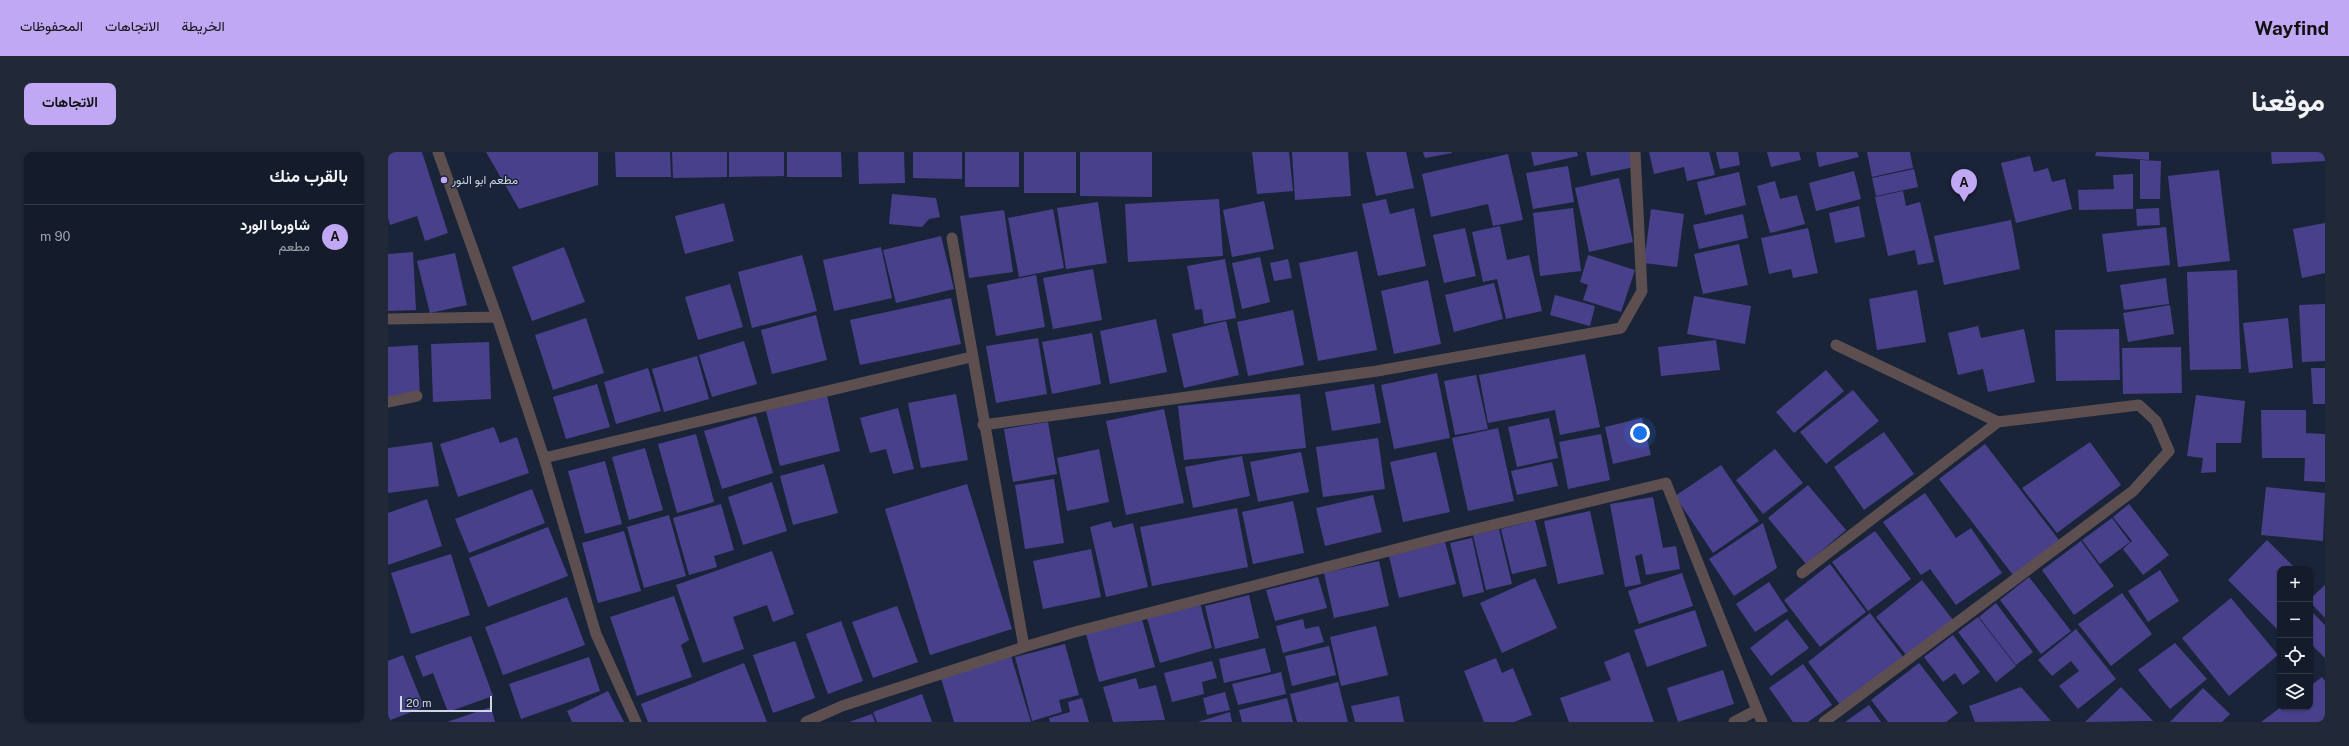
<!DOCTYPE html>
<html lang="ar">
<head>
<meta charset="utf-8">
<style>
	:root { --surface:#141b2b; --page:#212837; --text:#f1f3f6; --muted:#9da1a9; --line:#333947; --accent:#c0a8f4 }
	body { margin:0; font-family:"Public Sans",Vazirmatn,sans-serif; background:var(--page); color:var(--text); direction:rtl }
	.controls { position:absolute; right:12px; bottom:12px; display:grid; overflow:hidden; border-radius:8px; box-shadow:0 1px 3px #0004 }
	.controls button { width:36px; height:36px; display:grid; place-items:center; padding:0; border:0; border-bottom:1px solid var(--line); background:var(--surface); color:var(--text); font:20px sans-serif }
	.scale { position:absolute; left:12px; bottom:10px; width:92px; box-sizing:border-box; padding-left:4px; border:2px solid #ced5e3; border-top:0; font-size:11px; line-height:14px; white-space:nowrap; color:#ced5e3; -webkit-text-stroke:3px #1a2439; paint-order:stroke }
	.you { position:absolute; left:1252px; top:281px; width:14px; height:14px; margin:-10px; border:3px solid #fff; border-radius:50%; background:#1a73e8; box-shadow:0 0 0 6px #1a73e833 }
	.badge { display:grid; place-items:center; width:26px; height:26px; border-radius:50%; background:var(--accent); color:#111; font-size:13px; font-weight:700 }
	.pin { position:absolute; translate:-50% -33px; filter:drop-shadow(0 1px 2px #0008) }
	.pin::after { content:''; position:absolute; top:21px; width:14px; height:12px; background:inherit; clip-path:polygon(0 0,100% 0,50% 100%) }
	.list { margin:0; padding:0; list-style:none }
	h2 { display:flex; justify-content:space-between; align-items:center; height:52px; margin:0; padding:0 16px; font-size:17px }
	h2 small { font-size:13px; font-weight:400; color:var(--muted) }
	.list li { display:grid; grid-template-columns:26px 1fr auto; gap:12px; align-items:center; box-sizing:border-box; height:64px; padding:0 16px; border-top:1px solid var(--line) }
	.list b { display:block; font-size:15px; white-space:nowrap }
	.list p { margin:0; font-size:13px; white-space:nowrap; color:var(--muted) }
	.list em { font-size:13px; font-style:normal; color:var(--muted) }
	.icon { flex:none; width:22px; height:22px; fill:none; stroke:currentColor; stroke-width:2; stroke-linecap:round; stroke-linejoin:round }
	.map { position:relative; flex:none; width:1937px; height:570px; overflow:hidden; direction:ltr; border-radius:8px }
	header { display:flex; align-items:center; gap:24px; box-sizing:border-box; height:56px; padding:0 20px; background:var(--accent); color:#111 }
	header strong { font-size:19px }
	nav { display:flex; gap:22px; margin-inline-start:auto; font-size:14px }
	.intro { display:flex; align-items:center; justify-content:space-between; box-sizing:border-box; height:96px; padding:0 24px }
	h1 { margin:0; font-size:28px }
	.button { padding:10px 18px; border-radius:8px; background:var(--accent); color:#111; font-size:14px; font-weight:700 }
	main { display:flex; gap:24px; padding:0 24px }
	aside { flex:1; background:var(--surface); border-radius:8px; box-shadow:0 1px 3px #0004 }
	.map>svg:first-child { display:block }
	.building { fill:#48408b }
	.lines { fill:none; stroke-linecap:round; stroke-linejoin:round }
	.minor { stroke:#5d4f50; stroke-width:11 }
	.poi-dot { fill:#c0a8f4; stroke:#1a2439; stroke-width:1.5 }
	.labels { text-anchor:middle; stroke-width:3; stroke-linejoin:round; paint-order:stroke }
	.poi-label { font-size:12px; fill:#ced5e3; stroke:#1a2439; text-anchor:start }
</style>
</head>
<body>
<header>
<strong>Wayfind</strong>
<nav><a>الخريطة</a><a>الاتجاهات</a><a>المحفوظات</a></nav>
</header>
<div class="intro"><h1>موقعنا</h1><a class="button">الاتجاهات</a></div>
<main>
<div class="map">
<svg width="1937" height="570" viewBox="0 0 1937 570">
	<rect width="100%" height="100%" fill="#1a2439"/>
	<!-- building -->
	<path class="building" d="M0,0H34L60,81L37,89L29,64L2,73L0,65Z
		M98,0H210V33L131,57Z
		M227,0H282L283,25H228Z
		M284,0H339V25L285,26Z
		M341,0H396V24L341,25Z
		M399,0H453L454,25H399Z
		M470,0H516L517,31L471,32Z
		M525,0H574V27L525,26Z
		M577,0H631V35H577Z
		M636,0H688V41H636Z
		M692,0H764V45L692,44Z
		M864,0H901L905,39L869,42Z
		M904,0H960L963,44L907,48Z
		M978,0H1018L1026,36L988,44Z
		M1035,0H1064V1L1037,6Z
		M1143,0H1189L1190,4L1146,14Z
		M1198,0H1243L1246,15L1203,24Z
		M1261,0H1321L1327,23L1299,29L1296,15L1266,22Z
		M1328,0H1350L1352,13L1332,17Z
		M1379,0H1411L1413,8L1383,15Z
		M1428,0H1469L1471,5L1431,15Z
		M1479,0H1522L1525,16L1484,25Z
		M1708,0H1761V8L1707,4Z
		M1883,0H1937V9L1884,12Z
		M1120,2L1135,68L1105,74L1100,52L1043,65L1034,22Z
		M1642,4L1646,20L1660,16L1664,30L1677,27L1684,57L1628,71L1613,11Z
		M1752,8L1773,9L1772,47H1752Z
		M1180,14L1186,50L1145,57L1138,21Z
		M1526,17L1530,35L1488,44L1484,26Z
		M1831,18L1842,109L1790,115L1780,24Z
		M1466,19L1473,47L1428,59L1421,31Z
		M1351,20L1358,53L1317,63L1309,30Z
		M1745,22V57L1691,58L1690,38L1726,37L1725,23Z
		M1231,26L1245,90L1201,100L1187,36Z
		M1387,29L1392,47L1409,43L1417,72L1382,81L1369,34Z
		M1515,39L1518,54L1532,50L1546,110L1530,113L1527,98L1500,104L1487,45Z
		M504,42L548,46L552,65L541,67L534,75L501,72Z
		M831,47L835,104L740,110L737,52Z
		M998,47L1002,62L1026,56L1038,114L990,124L974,52Z
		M876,49L886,97L844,105L835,58Z
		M710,50L719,111L678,117L669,56Z
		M336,51L346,89L297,102L287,64Z
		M1471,54L1477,85L1447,91L1441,61Z
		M1185,56L1193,119L1152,124L1145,61Z
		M1771,56L1772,73L1749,74L1748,57Z
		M665,57L676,116L631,125L620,66Z
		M1263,57L1296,62L1289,115L1256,111Z
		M616,58L625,120L581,126L572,64Z
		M1355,62L1360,86L1311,97L1305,73Z
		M1623,68L1632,117L1556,133L1546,84Z
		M1937,71V121L1914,126L1905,77Z
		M1112,74L1119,108L1141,103L1154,159L1118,167L1109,127L1095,130L1084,80Z
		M1778,75L1782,113L1719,120L1714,82Z
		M1077,76L1088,124L1056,131L1045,83Z
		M1420,76L1430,121L1405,126L1403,117L1381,122L1373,86Z
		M553,84L566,137L508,151L495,98Z
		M1351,92L1360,133L1315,142L1306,102Z
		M176,95L197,150L144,169L124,115Z
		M493,95L504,146L446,159L435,108Z
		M969,99L989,198L930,209L911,111Z
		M25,100L28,158L0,159V102Z
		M67,101L79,153L42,161L29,109Z
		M414,103L429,159L364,176L350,120Z
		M1200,103L1247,118L1233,160L1195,148L1200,133L1192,130Z
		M872,105L882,150L854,157L844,111Z
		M837,107L848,166L816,172L814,157L807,158L799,114Z
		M900,107L904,126L886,129L882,111Z
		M705,117L714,168L665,177L655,126Z
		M1849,118L1853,217L1802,218L1799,120Z
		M648,123L657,175L608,184L599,133Z
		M1778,126L1781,152L1736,158L1732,133Z
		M1040,128L1053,192L1006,202L993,139Z
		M1106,131L1115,167L1066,180L1057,143Z
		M342,132L355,175L310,188L297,145Z
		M1529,138L1538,190L1489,198L1481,147Z
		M1167,143L1207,154L1202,174L1162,163Z
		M1306,144L1363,154L1357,192L1299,182Z
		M563,146L573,192L472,213L462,168Z
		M1937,152V209L1914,210L1911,153Z
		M1782,153L1786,182L1740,190L1735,161Z
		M905,158L916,213L860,224L849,170Z
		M428,163L439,208L384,222L373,178Z
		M198,166L216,221L165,238L147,183Z
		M1900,166L1905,216L1861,221L1855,171Z
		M768,167L779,220L722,232L712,179Z
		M838,169L851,223L796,236L784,182Z
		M1590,174L1593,186L1636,177L1647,230L1600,240L1595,217L1570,223L1560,181Z
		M1731,177L1732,228L1668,229L1667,178Z
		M704,181L713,232L664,242L654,190Z
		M650,186L659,242L608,251L598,194Z
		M1328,188L1332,218L1273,224L1270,195Z
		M356,189L369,232L324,245L311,203Z
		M101,190L103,247L45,250L43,192Z
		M30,193L32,248H0V195Z
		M1793,195L1794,241L1735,242L1734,196Z
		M1197,202L1212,275L1172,283L1167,258L1100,271L1091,223Z
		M309,204L321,247L276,260L264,217Z
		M260,216L273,259L228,272L216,230Z
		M1923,216H1937V252H1925Z
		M1438,218L1456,239L1406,281L1388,260Z
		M1049,221L1062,286L1006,297L993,233Z
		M1088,223L1100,277L1067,283L1056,229Z
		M209,232L222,275L178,287L165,245Z
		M986,232L993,271L944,279L937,240Z
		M1465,238L1491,269L1438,312L1412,280Z
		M568,242L580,308L533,316L520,251Z
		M912,242L918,296L796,308L790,254Z
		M1808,243L1857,249L1853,291H1828V320L1813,321L1815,306L1799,304Z
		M439,244L452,299L392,314L378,259Z
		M510,256L526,317L505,322L498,297L482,301L472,266Z
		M776,257L796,351L738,363L718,269Z
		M1873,258H1918V281L1937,282V330L1916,329L1917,306H1874Z
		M368,264L385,321L334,337L316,279Z
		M1161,266L1170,306L1129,315L1120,275Z
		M1254,266L1263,303L1225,312L1217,275Z
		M660,270L669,322L625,330L616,277Z
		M106,275L112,291L129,285L141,321L70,345L52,292Z
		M1110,276L1126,349L1080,359L1064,286Z
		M1496,280L1526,322L1476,358L1446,315Z
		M308,282L326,350L289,361L270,292Z
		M1213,282L1222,328L1180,337L1171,290Z
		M990,286L997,337L935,345L928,295Z
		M44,290L51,334L0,341V296Z
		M1702,290L1733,333L1669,381L1634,336Z
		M1597,292L1671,388L1625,423L1551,327Z
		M257,296L275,358L241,368L224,305Z
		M711,297L721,350L679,359L669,306Z
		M1387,297L1415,331L1375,362L1348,328Z
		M913,300L921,340L870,350L862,310Z
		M1048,300L1062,360L1015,370L1002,310Z
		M854,304L862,344L805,356L797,315Z
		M217,309L234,372L197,382L180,319Z
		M1164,310L1170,334L1129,343L1123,319Z
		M436,312L450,361L405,373L392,324Z
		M1333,313L1371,369L1325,401L1287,344Z
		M666,327L676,391L637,397L627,333Z
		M384,330L399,379L355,393L340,345Z
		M579,332L624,477L542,503L497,357Z
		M1420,333L1458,378L1418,412L1380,366Z
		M1878,335L1937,341L1935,389L1873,383Z
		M144,337L157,371L81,401L67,367Z
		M1537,341L1568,386L1583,376L1614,421L1568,453L1542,417L1533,423L1495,370Z
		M985,343L994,380L937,394L928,356Z
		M1265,345L1275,396L1288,394L1292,417L1258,423L1254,402L1247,404L1253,432L1237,435L1222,352Z
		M39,347L54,394L0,413V361Z
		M905,349L916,401L865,412L854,360Z
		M333,352L346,398L326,404L329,415L301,423L285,366Z
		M1741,352L1781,403L1755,423L1735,397L1744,389L1725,365Z
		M849,356L860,415L764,434L752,375Z
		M1202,359L1216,422L1170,432L1156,369Z
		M281,363L298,424L256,436L239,375Z
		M1724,366L1742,390L1712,412L1694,388Z
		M1147,368L1159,414L1124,422L1113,377Z
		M723,369L725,376L745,371L760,435L718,445L702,375Z
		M1375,371L1389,416L1346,444L1321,407Z
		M160,375L180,424L100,455L81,406Z
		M1111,377L1124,432L1098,438L1085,383Z
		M236,379L253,439L210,451L194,391Z
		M1487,379L1523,427L1480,459L1444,410Z
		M1084,386L1096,440L1075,445L1062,391Z
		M1879,388L1908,417H1892V480L1840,428Z
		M1693,389L1726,434L1686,463L1654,418Z
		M1057,390L1068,432L1011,446L1001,404Z
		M703,397L713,445L655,457L645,409Z
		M384,399L406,462L385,470L379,453L345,465L356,497L315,511L288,433Z
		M63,402L82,463L23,482L3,421Z
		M991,409L1001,454L946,466L936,421Z
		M1442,412L1478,460L1432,495L1396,448Z
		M1772,418L1791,449L1760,470L1740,439Z
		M1294,421L1305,454L1251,472L1240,439Z
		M930,425L939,456L887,469L878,438Z
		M1641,425L1683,479L1653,502L1612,448Z
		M1147,426L1169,476L1114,501L1092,451Z
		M1534,428L1565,468L1519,504L1488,465Z
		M1381,430L1400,459L1367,480L1348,452Z
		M1937,433V466L1922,450V447Z
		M1734,441L1764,482L1723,514L1690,472Z
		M861,443L871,486L827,497L817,454Z
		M286,444L301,488L293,493L304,525L249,544L222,465Z
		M179,445L197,493L115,523L97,475Z
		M1843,446L1890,503L1841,544L1794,486Z
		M812,451L824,496L772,511L759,466Z
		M1608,451L1645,500L1628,513L1591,465Z
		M509,454L530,510L485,526L464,470Z
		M1307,458L1319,494L1259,515L1246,478Z
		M1922,458L1937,473V506L1922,491Z
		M1482,461L1516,506L1453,554L1420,510Z
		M1590,465L1628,514L1608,530L1570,480Z
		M754,467L767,515L711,530L698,482Z
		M915,467L917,477L931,474L936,490L895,501L888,474Z
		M1399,467L1421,496L1383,524L1362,496Z
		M453,469L475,529L440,542L418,482Z
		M988,474L1000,523L953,534L942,485Z
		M1688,477L1728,527L1690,557L1671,534L1691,519L1683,509L1664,524L1650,508Z
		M1565,483L1592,520L1575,533L1567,521L1555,530L1536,505Z
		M83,484L105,544L60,560L45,521L35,525L27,504Z
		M407,489L427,546L385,561L365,503Z
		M1787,491L1819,527L1782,557L1750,518Z
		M677,492L691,543L671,548L674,560L644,569L627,505Z
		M941,494L948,523L904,534L897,504Z
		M877,496L883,520L836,531L831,507Z
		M1241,500L1266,570H1181L1172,546L1223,528L1216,510Z
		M15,503L36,555L0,569V509Z
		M623,504L643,570H566L553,526Z
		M201,505L212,539L133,567L121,532Z
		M1108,506L1114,521L1125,516L1144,563L1126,570H1096L1076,519Z
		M824,509L829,526L814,530L816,542L784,550L776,521Z
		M356,511L379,570H260L253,552Z
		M1531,511L1570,561L1558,570H1500L1483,548Z
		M1415,512L1444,553L1420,570H1405L1381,536Z
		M1335,518L1346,552L1290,570L1279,536Z
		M893,520L898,542L850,553L844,532Z
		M1934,525L1937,529V570H1873L1893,555H1922V534Z
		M748,526L751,537L768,533L777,568L725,570L715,535Z
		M950,530L960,570H909L902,542Z
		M1633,535L1663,569L1587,570L1581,554Z
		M1733,535L1765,569L1697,570Z
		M1815,536L1842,562L1834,570H1782Z
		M220,539L236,570H184L179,559Z
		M837,540L842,558L819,563L815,546Z
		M534,542L544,570H489L485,560Z
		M1011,544L1016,570H967L963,554Z
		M694,546L701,570H662L661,566L682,560L680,550Z
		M899,546L905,570H854L851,558Z
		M1481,553L1493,570H1457Z
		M103,555L107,570H59Z
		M842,560L844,570H810Z
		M484,562L487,570H461Z"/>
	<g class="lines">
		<!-- minor -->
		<path class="minor" d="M50,0L109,165L156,306L208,482L248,570
			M564,86L636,495
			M0,167L109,165
			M1448,193L1610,270
			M0,250L29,244
			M595,273L989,219L1233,176L1254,139L1247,0
			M156,306L583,205
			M1414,421L1610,270L1751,253L1768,269L1781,299L1745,339L1436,570
			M418,570L454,554L636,495L687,480L1059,384L1278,331L1369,558
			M1346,570L1369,558L1374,570"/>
	</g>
	<!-- markers -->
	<circle class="poi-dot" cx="56" cy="28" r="4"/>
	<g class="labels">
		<!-- poi labels -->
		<g class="poi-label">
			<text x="64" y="32">مطعم ابو النور</text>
		</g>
	</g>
</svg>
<div class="controls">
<button>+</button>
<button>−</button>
<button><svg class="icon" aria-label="locate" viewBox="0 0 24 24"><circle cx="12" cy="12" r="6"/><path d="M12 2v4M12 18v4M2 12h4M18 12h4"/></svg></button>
<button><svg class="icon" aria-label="layers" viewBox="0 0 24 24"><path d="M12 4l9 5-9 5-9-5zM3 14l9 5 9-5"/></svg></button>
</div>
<div class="scale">20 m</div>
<div class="you"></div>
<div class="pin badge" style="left:1576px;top:50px">A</div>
</div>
<aside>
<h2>بالقرب منك<small></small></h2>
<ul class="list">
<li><span class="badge">A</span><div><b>شاورما الورد</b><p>مطعم</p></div><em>90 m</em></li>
</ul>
</aside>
</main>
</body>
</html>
